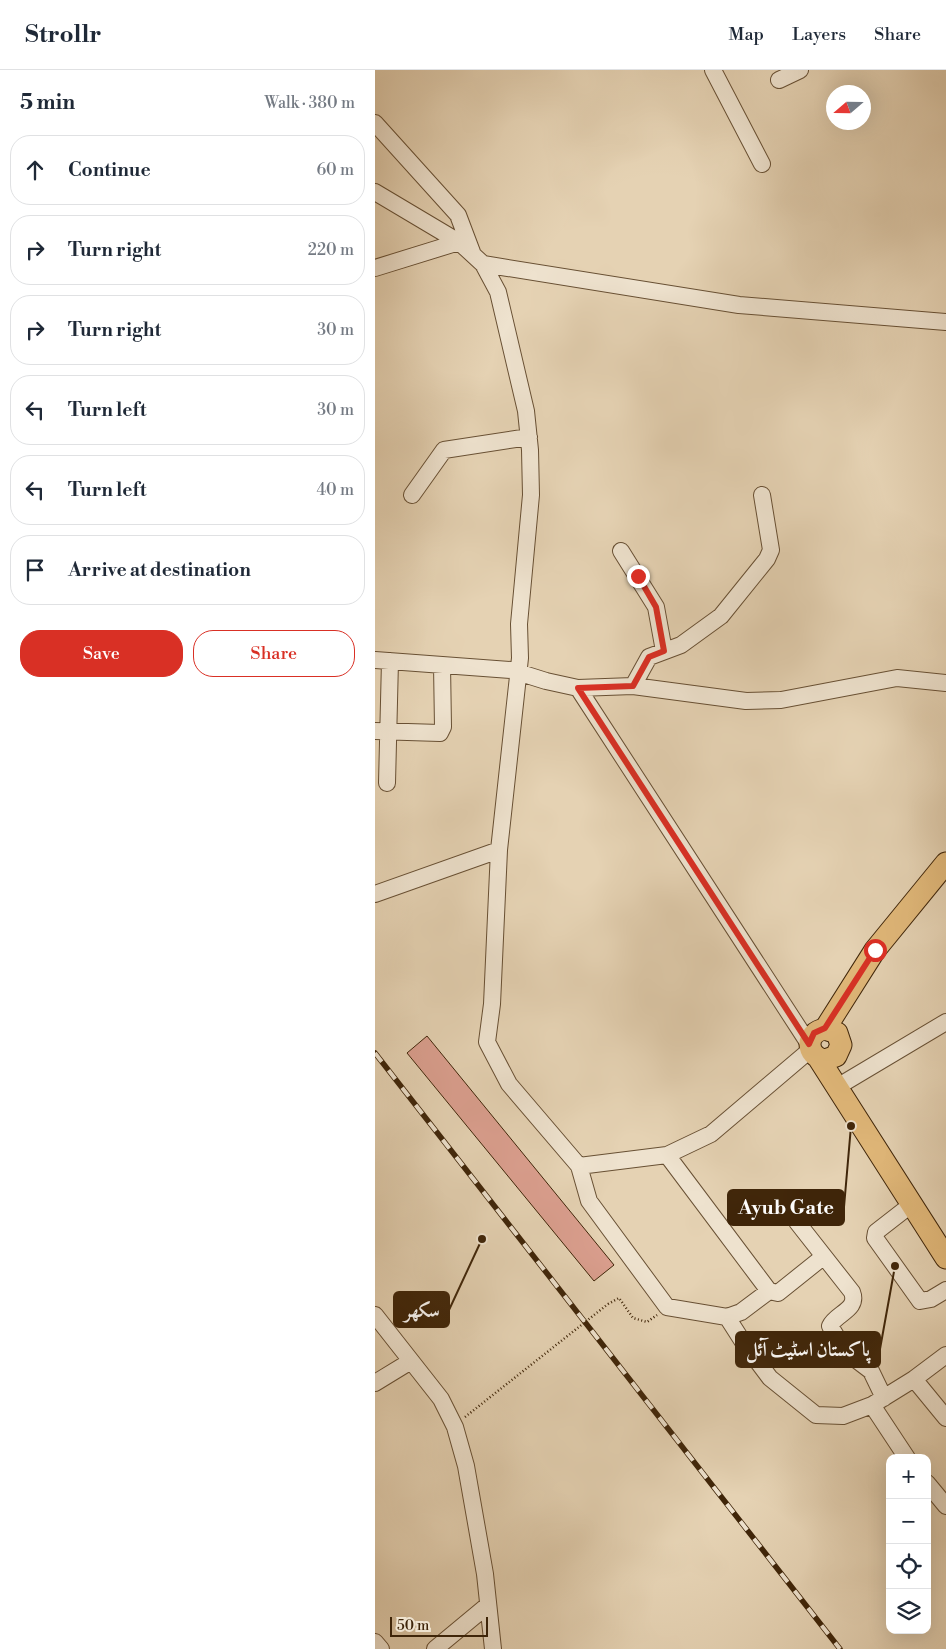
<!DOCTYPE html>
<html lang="en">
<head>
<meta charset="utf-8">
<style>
	:root { --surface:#fff; --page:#f2f2f3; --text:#1f2937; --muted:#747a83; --line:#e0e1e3; --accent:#d93025 }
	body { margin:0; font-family:"Libre Bodoni",Amiri,serif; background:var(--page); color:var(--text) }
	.controls { position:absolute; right:15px; bottom:15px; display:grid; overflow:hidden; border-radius:10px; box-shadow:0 5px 20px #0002 }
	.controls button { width:45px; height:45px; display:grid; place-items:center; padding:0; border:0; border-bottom:1px solid var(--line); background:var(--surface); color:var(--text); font:25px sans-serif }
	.compass { position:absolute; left:451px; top:15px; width:45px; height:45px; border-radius:50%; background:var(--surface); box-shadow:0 5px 20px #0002; rotate:250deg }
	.scale { position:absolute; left:15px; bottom:12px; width:98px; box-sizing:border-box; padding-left:5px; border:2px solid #3f2509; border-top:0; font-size:14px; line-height:18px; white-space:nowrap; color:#3f2509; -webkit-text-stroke:4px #eee2ce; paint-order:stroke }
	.stop { position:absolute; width:15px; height:15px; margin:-11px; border:4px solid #d93025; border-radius:50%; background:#fff }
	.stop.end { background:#d93025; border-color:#fff; box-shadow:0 1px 5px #0008 }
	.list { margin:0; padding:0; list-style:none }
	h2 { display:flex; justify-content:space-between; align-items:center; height:65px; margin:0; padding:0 20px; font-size:21px }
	h2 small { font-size:16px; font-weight:400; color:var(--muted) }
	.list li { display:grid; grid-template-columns:32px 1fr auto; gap:15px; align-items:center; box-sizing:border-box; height:70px; margin:0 10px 10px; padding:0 10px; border:1px solid var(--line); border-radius:20px }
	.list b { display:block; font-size:19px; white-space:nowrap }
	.list em { font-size:16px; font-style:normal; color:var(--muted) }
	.actions { display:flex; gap:10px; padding:15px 20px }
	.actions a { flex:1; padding:11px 0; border:1px solid var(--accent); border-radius:20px; text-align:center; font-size:18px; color:var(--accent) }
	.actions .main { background:var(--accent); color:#fff }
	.icon { flex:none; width:28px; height:28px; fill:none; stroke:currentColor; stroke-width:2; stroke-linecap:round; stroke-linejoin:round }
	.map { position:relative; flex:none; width:571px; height:1579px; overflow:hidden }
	header { display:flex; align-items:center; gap:30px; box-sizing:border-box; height:70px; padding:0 25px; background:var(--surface); border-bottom:1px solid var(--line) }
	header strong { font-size:24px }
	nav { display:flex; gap:28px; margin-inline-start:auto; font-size:18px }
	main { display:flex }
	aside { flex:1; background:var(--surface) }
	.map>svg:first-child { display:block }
	.building { fill:#db9f8f; stroke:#3f2509 }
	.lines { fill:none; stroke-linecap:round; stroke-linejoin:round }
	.minor-casing { stroke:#685034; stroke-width:18 }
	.major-casing { stroke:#3f2509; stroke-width:23 }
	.path { stroke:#3f2509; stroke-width:2.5; stroke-dasharray:1 2.5; stroke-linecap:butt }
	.minor { stroke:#eee2ce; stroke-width:16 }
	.major { stroke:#e2b97a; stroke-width:21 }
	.rail-casing { stroke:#3f2509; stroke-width:5.5 }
	.rail { stroke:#eee2ce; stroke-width:4; stroke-dasharray:11; stroke-linecap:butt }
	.path-bridge { stroke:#3f2509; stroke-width:2.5; stroke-dasharray:1 2.5; stroke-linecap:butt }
	.route { stroke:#d93025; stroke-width:6 }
	.leader { fill:none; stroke:#3f2509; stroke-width:2 }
	.callout-dot { fill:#3f2509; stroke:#eee2ce; stroke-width:2 }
	.callout { fill:#3f2509; stroke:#3f2509; stroke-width:2 }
	.callout-label { font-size:20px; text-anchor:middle; font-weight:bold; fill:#fff }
</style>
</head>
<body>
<header>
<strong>Strollr</strong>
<nav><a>Map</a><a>Layers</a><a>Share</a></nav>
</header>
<main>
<aside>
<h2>5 min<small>Walk · 380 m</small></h2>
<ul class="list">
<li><svg class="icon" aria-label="ahead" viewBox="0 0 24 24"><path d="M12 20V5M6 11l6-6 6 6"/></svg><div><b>Continue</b></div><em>60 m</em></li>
<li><svg class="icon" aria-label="right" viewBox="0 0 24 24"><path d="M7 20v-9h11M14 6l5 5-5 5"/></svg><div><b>Turn right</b></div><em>220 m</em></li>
<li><svg class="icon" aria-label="right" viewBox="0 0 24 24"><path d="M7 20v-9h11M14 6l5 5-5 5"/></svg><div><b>Turn right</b></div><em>30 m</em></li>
<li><svg class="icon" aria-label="left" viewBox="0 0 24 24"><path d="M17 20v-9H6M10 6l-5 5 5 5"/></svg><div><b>Turn left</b></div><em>30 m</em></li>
<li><svg class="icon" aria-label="left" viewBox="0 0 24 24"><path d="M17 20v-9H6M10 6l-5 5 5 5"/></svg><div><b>Turn left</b></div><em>40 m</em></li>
<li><svg class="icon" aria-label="arrive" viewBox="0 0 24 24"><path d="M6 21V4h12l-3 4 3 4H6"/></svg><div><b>Arrive at destination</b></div></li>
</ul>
<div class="actions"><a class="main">Save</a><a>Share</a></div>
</aside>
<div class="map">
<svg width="571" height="1579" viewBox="0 0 571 1579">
	<rect width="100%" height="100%" fill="#e5d2b3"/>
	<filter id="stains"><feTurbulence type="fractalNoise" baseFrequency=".004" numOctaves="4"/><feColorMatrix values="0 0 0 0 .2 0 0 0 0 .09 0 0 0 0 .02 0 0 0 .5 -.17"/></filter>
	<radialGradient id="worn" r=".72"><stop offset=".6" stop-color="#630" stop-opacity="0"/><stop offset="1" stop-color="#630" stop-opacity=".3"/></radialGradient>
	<!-- building -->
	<path class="building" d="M52,966L239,1195L219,1211L32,983Z"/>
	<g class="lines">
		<defs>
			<path id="minor" d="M338,0L387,94
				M404,10L425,0
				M0,53L83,145L97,182
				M0,122L84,172L108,194L364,235L571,252
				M108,194L123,222L151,341L155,380L156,425L144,554L145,588L124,780L117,934L112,972L134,1014L204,1096L292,1085L336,1064L435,980
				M0,198L84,172
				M37,425L69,380L154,367
				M246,481L281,537L289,581
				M0,590L136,600L171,611L203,618L258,616L371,631L406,630L522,608L571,613
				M258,616L274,587L306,575L346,546L392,489L396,480L387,425
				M203,618L434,974
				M0,661L65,663L68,657L67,595
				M12,713L15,591
				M0,824L124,780
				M462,1017L571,952
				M292,1085L394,1221
				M204,1096L214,1131L292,1237L352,1247L366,1242L394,1221L403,1223L448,1187
				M537,1134L501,1162L500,1168L545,1231L556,1229L571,1220
				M422,1152L477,1222C484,1240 461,1243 455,1256L471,1282L496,1301L509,1328
				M0,1245L66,1329L80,1357L91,1396L110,1504L118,1579
				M352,1247L368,1272L395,1308L441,1345L468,1346L497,1335L539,1309L571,1285
				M539,1309L571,1348
				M0,1313L36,1291
				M497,1335L532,1388
				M552,1413L571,1436
				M0,1572L6,1579
				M60,1579L113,1535"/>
			<path id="major" d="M450,959L462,963L466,975L461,986L450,990C430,986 430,962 450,959L500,880L571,793
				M444,989L571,1188"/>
		</defs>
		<!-- minor casing -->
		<use href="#minor" class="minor-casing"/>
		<!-- major casing -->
		<use href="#major" class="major-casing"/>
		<!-- path -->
		<path class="path" d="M233,1234L244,1228L258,1248L272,1252L282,1245"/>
		<!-- minor -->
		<use href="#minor" class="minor"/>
		<!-- major -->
		<use href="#major" class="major"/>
		<defs>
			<path id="rail" d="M0,983L465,1579"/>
		</defs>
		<!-- rail casing -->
		<use href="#rail" class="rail-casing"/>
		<!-- rail -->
		<use href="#rail" class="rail"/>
		<!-- path-bridge -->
		<path class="path-bridge" d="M90,1347L233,1234"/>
	</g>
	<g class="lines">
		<!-- route -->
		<path class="route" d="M263,506L281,537L289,581L274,587L258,616L203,618L434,974L439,963L450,958L500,880"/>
	</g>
	<!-- callouts -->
	<path class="leader" d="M476 1056L469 1137M107 1169L74 1240M520 1196L505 1279"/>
	<g class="callout-dot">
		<circle cx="476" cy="1056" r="5"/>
		<circle cx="107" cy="1169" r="5"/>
		<circle cx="520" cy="1196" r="5"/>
	</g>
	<g class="callout">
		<rect x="353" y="1120" width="116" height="35" rx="5"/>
		<rect x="19" y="1222" width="55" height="35" rx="5"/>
		<rect x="361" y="1262" width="144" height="35" rx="5"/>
	</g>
	<g class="callout-label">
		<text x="411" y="1144">Ayub Gate</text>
		<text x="47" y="1247">سكهر</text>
		<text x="433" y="1286">پاکستان اسٹیٹ آئل</text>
	</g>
	<rect width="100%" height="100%" filter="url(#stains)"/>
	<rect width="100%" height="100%" fill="url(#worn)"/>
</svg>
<div class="controls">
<button>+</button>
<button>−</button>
<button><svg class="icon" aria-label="locate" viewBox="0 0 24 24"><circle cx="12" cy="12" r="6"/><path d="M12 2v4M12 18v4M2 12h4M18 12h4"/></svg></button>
<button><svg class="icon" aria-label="layers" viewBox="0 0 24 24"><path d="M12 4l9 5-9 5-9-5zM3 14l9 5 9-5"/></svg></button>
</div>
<svg class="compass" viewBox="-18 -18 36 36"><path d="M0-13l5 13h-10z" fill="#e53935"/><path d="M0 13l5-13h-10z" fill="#747a83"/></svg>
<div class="scale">50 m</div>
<div class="stop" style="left:500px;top:880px"></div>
<div class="stop end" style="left:263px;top:506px"></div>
</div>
</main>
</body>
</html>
